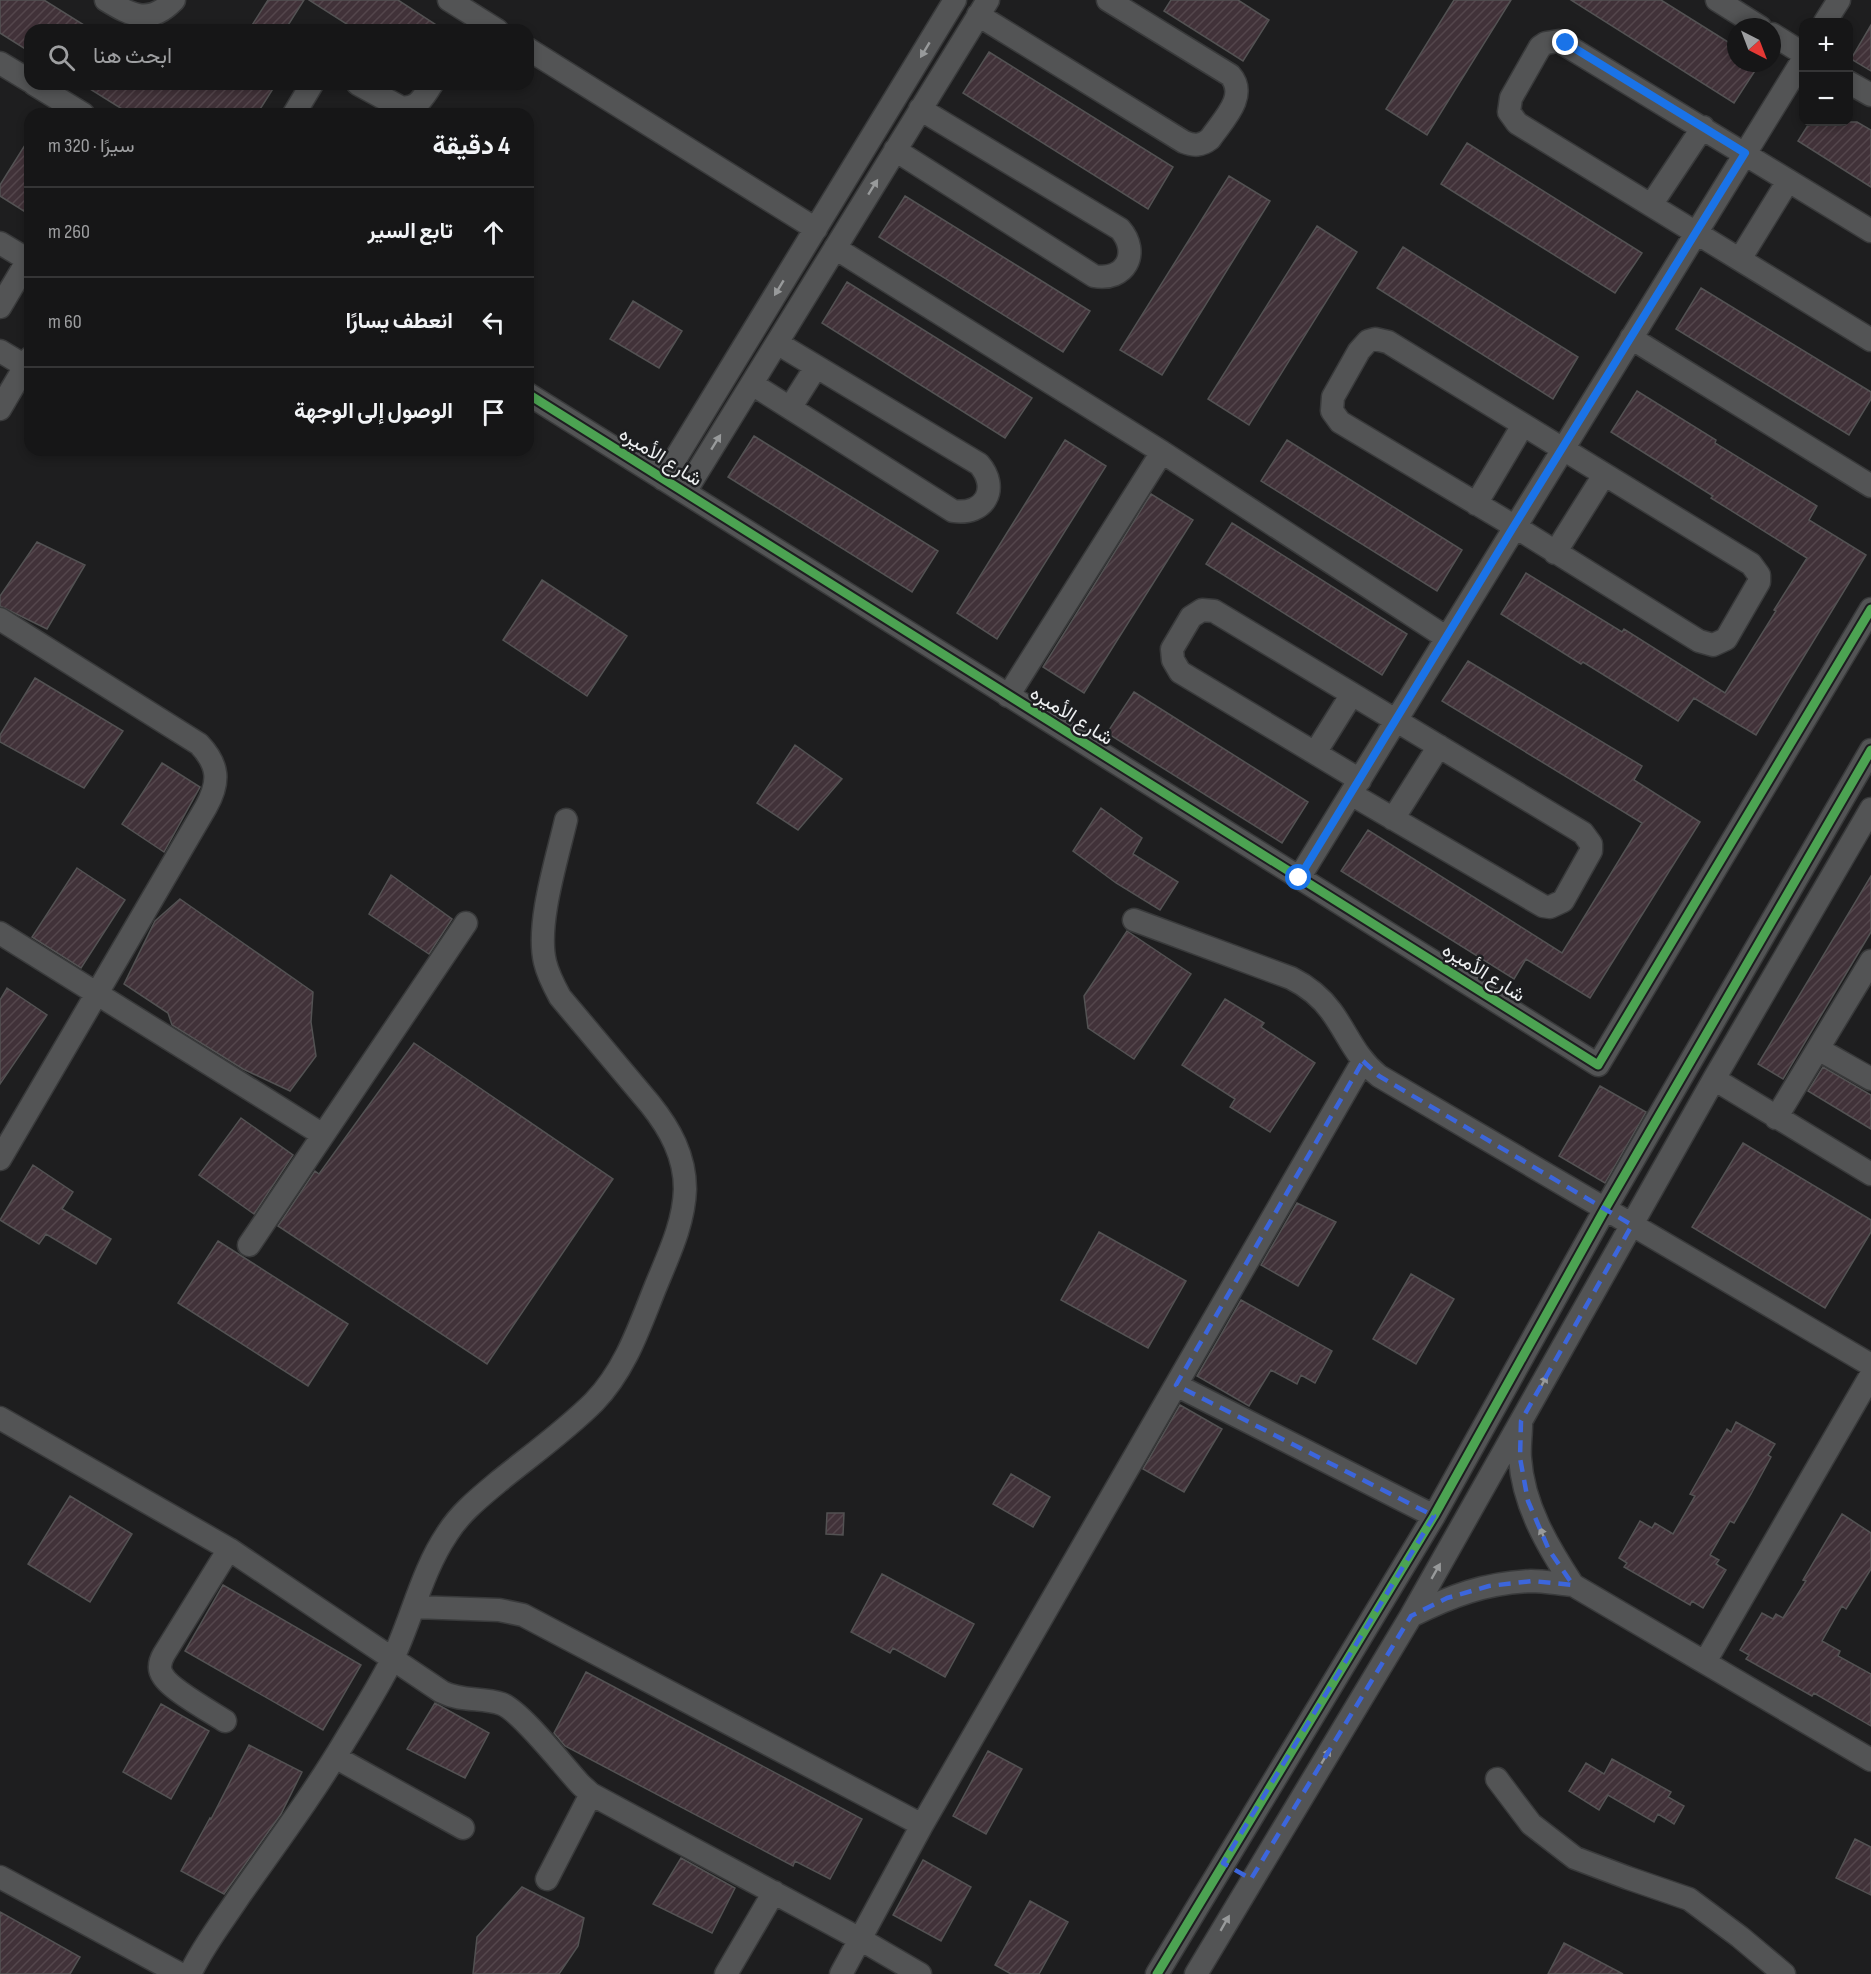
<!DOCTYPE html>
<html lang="ar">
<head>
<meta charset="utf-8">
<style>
	:root { --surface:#161617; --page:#232324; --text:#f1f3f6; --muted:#9e9fa1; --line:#353536 }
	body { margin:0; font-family:"Sofia Sans Condensed",Vazirmatn,sans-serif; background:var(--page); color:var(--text); direction:rtl }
	.controls { position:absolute; right:18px; top:18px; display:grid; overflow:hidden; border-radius:12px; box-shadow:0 3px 9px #0003 }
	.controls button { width:54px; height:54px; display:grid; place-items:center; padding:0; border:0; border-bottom:2px solid var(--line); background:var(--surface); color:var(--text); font:30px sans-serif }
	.compass { position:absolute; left:1727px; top:18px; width:54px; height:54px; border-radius:50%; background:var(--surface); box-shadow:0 3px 9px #0003; rotate:138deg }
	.stop { position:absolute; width:18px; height:18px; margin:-14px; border:4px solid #1a73e8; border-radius:50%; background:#fff }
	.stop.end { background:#1a73e8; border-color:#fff; box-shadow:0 2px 6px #0008 }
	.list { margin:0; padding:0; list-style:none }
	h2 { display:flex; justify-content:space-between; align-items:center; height:78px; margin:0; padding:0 24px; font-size:26px }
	h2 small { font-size:20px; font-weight:400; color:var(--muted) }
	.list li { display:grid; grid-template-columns:39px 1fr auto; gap:18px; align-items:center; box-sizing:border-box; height:90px; padding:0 24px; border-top:2px solid var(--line) }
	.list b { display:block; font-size:22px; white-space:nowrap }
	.list em { font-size:20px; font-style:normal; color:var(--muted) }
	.icon { flex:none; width:33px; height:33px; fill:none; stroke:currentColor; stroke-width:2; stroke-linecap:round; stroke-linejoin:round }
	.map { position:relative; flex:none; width:1871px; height:1974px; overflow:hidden; direction:ltr }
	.search { position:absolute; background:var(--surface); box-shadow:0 3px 9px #0003; left:24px; top:24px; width:510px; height:66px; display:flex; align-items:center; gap:15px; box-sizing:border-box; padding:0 21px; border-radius:18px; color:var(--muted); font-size:22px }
	.panel { position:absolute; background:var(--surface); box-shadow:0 3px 9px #0003; left:24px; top:108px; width:510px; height:348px; border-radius:18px; direction:rtl }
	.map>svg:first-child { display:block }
	.building { fill:url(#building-hatch); stroke:#535253; stroke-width:1.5 }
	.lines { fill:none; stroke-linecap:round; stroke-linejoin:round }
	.minor-casing { stroke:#393a3b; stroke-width:25 }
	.minor { stroke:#535455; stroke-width:22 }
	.cycleway-casing { stroke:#1d1e20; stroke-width:13 }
	.cycleway { stroke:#4ca352; stroke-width:9 }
	.oneway { fill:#989a9b }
	.route { stroke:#1a73e8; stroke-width:8 }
	.marked { fill:none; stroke:#3c66dc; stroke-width:4.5; stroke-dasharray:12 8; stroke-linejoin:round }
	.labels { text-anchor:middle; stroke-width:5; stroke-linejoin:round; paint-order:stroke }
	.street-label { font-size:20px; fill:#edeff0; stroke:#1d1e20 }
</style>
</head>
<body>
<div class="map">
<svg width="1871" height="1974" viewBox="0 0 1871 1974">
	<defs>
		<pattern id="building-hatch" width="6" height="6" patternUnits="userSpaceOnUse" patternTransform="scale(1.5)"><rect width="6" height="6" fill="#413239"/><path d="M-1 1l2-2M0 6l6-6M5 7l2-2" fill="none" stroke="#54464c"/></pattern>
	</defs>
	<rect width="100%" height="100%" fill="#1e1e1f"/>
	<!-- building -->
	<path class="building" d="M0,0H44L92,30H30V52L0,33Z
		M268,0H304L285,30H249Z
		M309,0H398L444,30H356Z
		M1171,0H1238L1269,20L1243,61L1164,11Z
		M1454,0H1511L1427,135L1386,109Z
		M1571,0H1661L1736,47V63H1760L1734,103Z
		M1871,25V71L1851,59Z
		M989,52L1173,167L1148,209L963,93Z
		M82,84H276L257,114H130Z
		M1810,122H1857L1871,130V187L1798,141Z
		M30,137V215L0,196V185Z
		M1467,143L1642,253L1615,293L1441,184Z
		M1229,176L1270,201L1162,375L1120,350Z
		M905,196L1090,311L1063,352L879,237Z
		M1317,226L1357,252L1249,425L1208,399Z
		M1403,247L1578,357L1553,399L1377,288Z
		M847,282L1032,398L1005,438L822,323Z
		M1701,288L1871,392V399L1849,435L1676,329Z
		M633,301L682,331L659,368L610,339Z
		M1637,391L1716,440L1715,443L1817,506L1809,520L1866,555L1756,735L1694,698L1678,721L1583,662L1581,664L1501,614L1526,573L1622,632L1624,629L1725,693L1776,611L1774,610L1807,558L1711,498L1713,496L1611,432Z
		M754,436L938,551L912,592L728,477Z
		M1065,440L1106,466L997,639L957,613Z
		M1287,440L1462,550L1437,591L1261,481Z
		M1151,494L1193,520L1084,693L1043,667Z
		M1232,523L1407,634L1382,675L1206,564Z
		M37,542L85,565L47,629L0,606V596Z
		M542,580L627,636L587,696L503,640Z
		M1468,661L1642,766L1634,780L1700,822L1590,998L1526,959L1514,979L1341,871L1368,830L1562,953L1642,823L1442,701Z
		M35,678L123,731L84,788L0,742V735Z
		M1134,692L1308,802L1282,843L1107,733Z
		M795,745L842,779L798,830L757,803Z
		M162,763L200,787L164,852L122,824Z
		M1101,808L1142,838L1133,854L1178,882L1160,910L1116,883L1073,851Z
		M77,868L125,900L81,968L32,937Z
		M391,875L452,919L429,954L369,914Z
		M1871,876V932L1783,1079L1758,1064Z
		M180,899L313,992L311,1022L316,1056L290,1091L243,1069L172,1025L168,1013L124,984L155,921Z
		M1127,931L1191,974L1134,1059L1088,1028L1084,996Z
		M7,988L47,1015L0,1084V1000Z
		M1225,999L1264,1023L1261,1027L1315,1063L1270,1132L1230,1107L1235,1099L1182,1065Z
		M414,1043L613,1179L487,1364L278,1226L315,1171L319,1174Z
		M1823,1067L1871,1095V1129L1808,1091Z
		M1600,1086L1646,1112L1605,1183L1559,1156Z
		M241,1118L293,1155L254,1214L199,1175Z
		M1743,1143L1871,1220V1232L1825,1308L1692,1227Z
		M33,1165L73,1192L62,1209L111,1239L96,1264L46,1234L39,1244L0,1220Z
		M1297,1203L1336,1222L1298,1286L1261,1265Z
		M1099,1232L1186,1281L1148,1348L1061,1300Z
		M218,1241L348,1324L308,1386L178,1303Z
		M1411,1274L1454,1299L1416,1364L1373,1339Z
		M1241,1300L1332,1351L1315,1383L1301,1375L1297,1384L1271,1370L1249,1406L1197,1376Z
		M1180,1405L1222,1429L1184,1492L1143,1469Z
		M1736,1422L1775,1444L1768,1455L1771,1457L1751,1494L1734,1523L1730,1521L1710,1555L1719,1560L1716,1564L1726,1570L1703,1608L1692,1601L1690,1605L1624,1567L1627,1563L1619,1558L1640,1521L1652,1528L1655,1523L1673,1534L1695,1496L1690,1494L1727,1429L1731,1432Z
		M1011,1474L1050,1497L1033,1527L993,1504Z
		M70,1496L132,1534L90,1602L28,1564Z
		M827,1513H844L843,1535L826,1534Z
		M1842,1514L1871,1533V1569L1846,1609L1842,1606L1822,1641L1840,1651L1838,1656L1871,1674V1726L1814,1693L1812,1696L1746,1659L1749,1655L1740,1650L1762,1613L1773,1619L1776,1614L1783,1618L1806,1581L1803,1580Z
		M882,1574L974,1624L945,1677L893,1648L890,1653L851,1632Z
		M223,1585L361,1665L323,1730L185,1651Z
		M586,1672L862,1819L830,1879L795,1861L793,1866L565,1746L554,1733Z
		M435,1703L489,1733L465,1778L407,1749Z
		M161,1704L209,1731L171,1799L123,1772Z
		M249,1745L302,1772L281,1814L224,1894L181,1871L210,1818L211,1819Z
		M988,1751L1022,1769L986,1834L953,1816Z
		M1612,1759L1671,1792L1668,1797L1684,1806L1674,1824L1658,1814L1654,1822L1608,1795L1599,1810L1569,1791L1586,1763L1604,1774Z
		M1855,1839L1871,1847V1895L1836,1878Z
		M681,1858L735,1888L712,1933L653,1904Z
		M923,1860L971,1887L941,1941L893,1915Z
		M522,1887L584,1918L578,1946L559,1974H473L477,1937Z
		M1030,1901L1068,1922L1039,1974H1011L995,1965Z
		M0,1912L80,1957L70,1974H0Z
		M1564,1943L1623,1974H1548Z"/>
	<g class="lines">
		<defs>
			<path id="minor" d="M106,0C132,16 150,25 174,0
				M449,0L497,30
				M1717,0L1760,27
				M978,15L1184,142C1194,146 1201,146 1210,139C1222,121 1249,96 1230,75L1108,0
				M1825,22L1839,0
				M1772,34L1804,54
				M528,49L816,229
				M0,63L30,81
				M1848,82L1871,95
				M34,84L83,114
				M358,84L400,107C418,110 423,97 432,84
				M294,114L312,84
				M895,150L1094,276C1125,282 1141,253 1120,229L920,109
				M1651,205L1703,127
				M1871,231L1559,41L1546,43L1540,47L1511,98L1509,112L1517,123L1871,340
				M0,243L30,261
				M835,248L1162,452L1447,638
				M1740,259L1788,181
				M0,307L28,260
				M1631,338L1871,486
				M1375,339L1388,342L1751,564L1759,575V582L1726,639L1713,645L1699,641L1514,526L1340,422L1332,411L1333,397L1359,351L1368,341Z
				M0,351L25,366
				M752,384L953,511C985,516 1000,488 979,464L777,343
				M528,394L1598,1065L1871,609
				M790,408L816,367
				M0,409L30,358
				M663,479L955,0
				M685,492L988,0
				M1476,504L1523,425
				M1555,553L1604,475
				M0,619L199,744C219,765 220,782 206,807L0,1159
				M1008,696L1162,452
				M1315,753L1352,694
				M1351,794L1543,906L1550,907L1563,901L1591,851V844L1583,833L1214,611L1202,610L1191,617L1172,649L1173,660L1180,672L1360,780
				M1393,819L1439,746
				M1299,878L1804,58
				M1134,920L1291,978C1307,986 1320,996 1331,1011C1348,1034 1355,1057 1379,1076L1871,1365
				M0,933L323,1135
				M1818,1049L1871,1079
				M1714,1079L1871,1174
				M1776,1118L1871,961
				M249,1245L466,923
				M1176,1385L1434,1516
				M0,1418L229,1549L442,1692C462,1702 482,1697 502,1704C522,1712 564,1767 581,1785L591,1794L860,1939L920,1974
				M1521,1425C1521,1436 1519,1447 1520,1458C1523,1505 1548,1547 1573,1585
				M414,1607L499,1610L523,1615L922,1825
				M1411,1616C1451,1596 1485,1583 1531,1581C1545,1581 1559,1584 1573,1585L1871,1760
				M1705,1662L1871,1375
				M225,1721C211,1712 170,1689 163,1676C158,1669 160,1661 164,1654L229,1549
				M335,1757L463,1828
				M1497,1779L1531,1824L1575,1858L1628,1878L1689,1899L1740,1937L1784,1974
				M0,1877L180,1974
				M547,1879L591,1794
				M190,1974C203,1946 223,1921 240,1895C276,1844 314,1793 346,1739C362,1713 379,1686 393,1658C412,1618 422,1571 447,1534C460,1513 479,1498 498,1482C530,1456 565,1431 594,1402C625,1370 639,1328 655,1288C668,1256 684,1224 685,1189C685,1156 670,1129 650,1104L560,997C554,986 548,975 545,962C536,924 557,859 566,820
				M726,1974L774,1892
				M841,1974L922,1825L1363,1061
				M1157,1974L1434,1516L1605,1209L1871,750
				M1196,1974L1411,1616L1714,1079L1871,809"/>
		</defs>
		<!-- minor casing -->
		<use href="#minor" class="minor-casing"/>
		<!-- minor -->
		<use href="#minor" class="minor"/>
		<defs>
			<path id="cycleway" d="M528,394L1598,1065L1871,609
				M1157,1974L1434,1516L1605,1209L1871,750"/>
		</defs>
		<!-- cycleway casing -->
		<use href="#cycleway" class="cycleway-casing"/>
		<!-- cycleway -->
		<use href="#cycleway" class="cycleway"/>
	</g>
	<!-- one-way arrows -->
	<defs><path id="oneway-solid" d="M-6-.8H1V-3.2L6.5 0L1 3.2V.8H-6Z" transform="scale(1.5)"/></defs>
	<g class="oneway">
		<use href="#oneway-solid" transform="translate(925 50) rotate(121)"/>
		<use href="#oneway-solid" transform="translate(873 187) rotate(-58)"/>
		<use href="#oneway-solid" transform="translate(779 288) rotate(121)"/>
		<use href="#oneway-solid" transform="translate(716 442) rotate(-58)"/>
		<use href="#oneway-solid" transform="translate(1543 1383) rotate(-61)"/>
		<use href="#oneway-solid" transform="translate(1543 1535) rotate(-114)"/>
		<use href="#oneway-solid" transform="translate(1436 1571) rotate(-60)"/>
		<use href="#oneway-solid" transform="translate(1326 1756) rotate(-59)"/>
		<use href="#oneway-solid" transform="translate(1225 1923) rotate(-60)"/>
	</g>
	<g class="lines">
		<!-- route -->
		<path class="route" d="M1299,878L1514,526L1745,153L1566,43"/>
	</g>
	<!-- marked area -->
	<path class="marked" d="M1363,1061L1379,1076L1632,1225L1521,1421L1520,1458L1528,1501L1549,1550L1573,1585L1532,1581L1489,1586L1447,1598L1411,1616L1251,1879L1223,1863L1434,1516L1176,1385Z"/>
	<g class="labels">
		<!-- street labels -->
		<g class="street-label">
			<text transform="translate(661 456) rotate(32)" y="7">شارع الأميره</text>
			<text transform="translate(1072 715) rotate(32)" y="7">شارع الأميره</text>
			<text transform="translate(1484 972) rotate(32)" y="7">شارع الأميره</text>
		</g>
	</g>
</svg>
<div class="controls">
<button>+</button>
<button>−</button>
</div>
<svg class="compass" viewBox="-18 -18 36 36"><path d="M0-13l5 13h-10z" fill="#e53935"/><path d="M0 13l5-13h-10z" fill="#9e9fa1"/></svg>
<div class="stop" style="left:1299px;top:878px"></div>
<div class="stop end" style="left:1566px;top:43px"></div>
<div class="search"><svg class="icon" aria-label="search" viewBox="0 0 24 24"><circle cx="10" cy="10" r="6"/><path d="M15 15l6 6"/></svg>ابحث هنا</div>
<section class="panel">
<h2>4 دقيقة<small>سيرًا · 320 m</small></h2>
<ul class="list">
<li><svg class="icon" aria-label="ahead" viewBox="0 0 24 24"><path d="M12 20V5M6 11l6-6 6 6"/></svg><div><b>تابع السير</b></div><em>260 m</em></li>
<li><svg class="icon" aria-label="left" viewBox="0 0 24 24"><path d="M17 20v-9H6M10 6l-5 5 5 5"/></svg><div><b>انعطف يسارًا</b></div><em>60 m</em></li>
<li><svg class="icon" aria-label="arrive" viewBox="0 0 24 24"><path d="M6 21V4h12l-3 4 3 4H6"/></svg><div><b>الوصول إلى الوجهة</b></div></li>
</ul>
</section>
</div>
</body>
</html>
